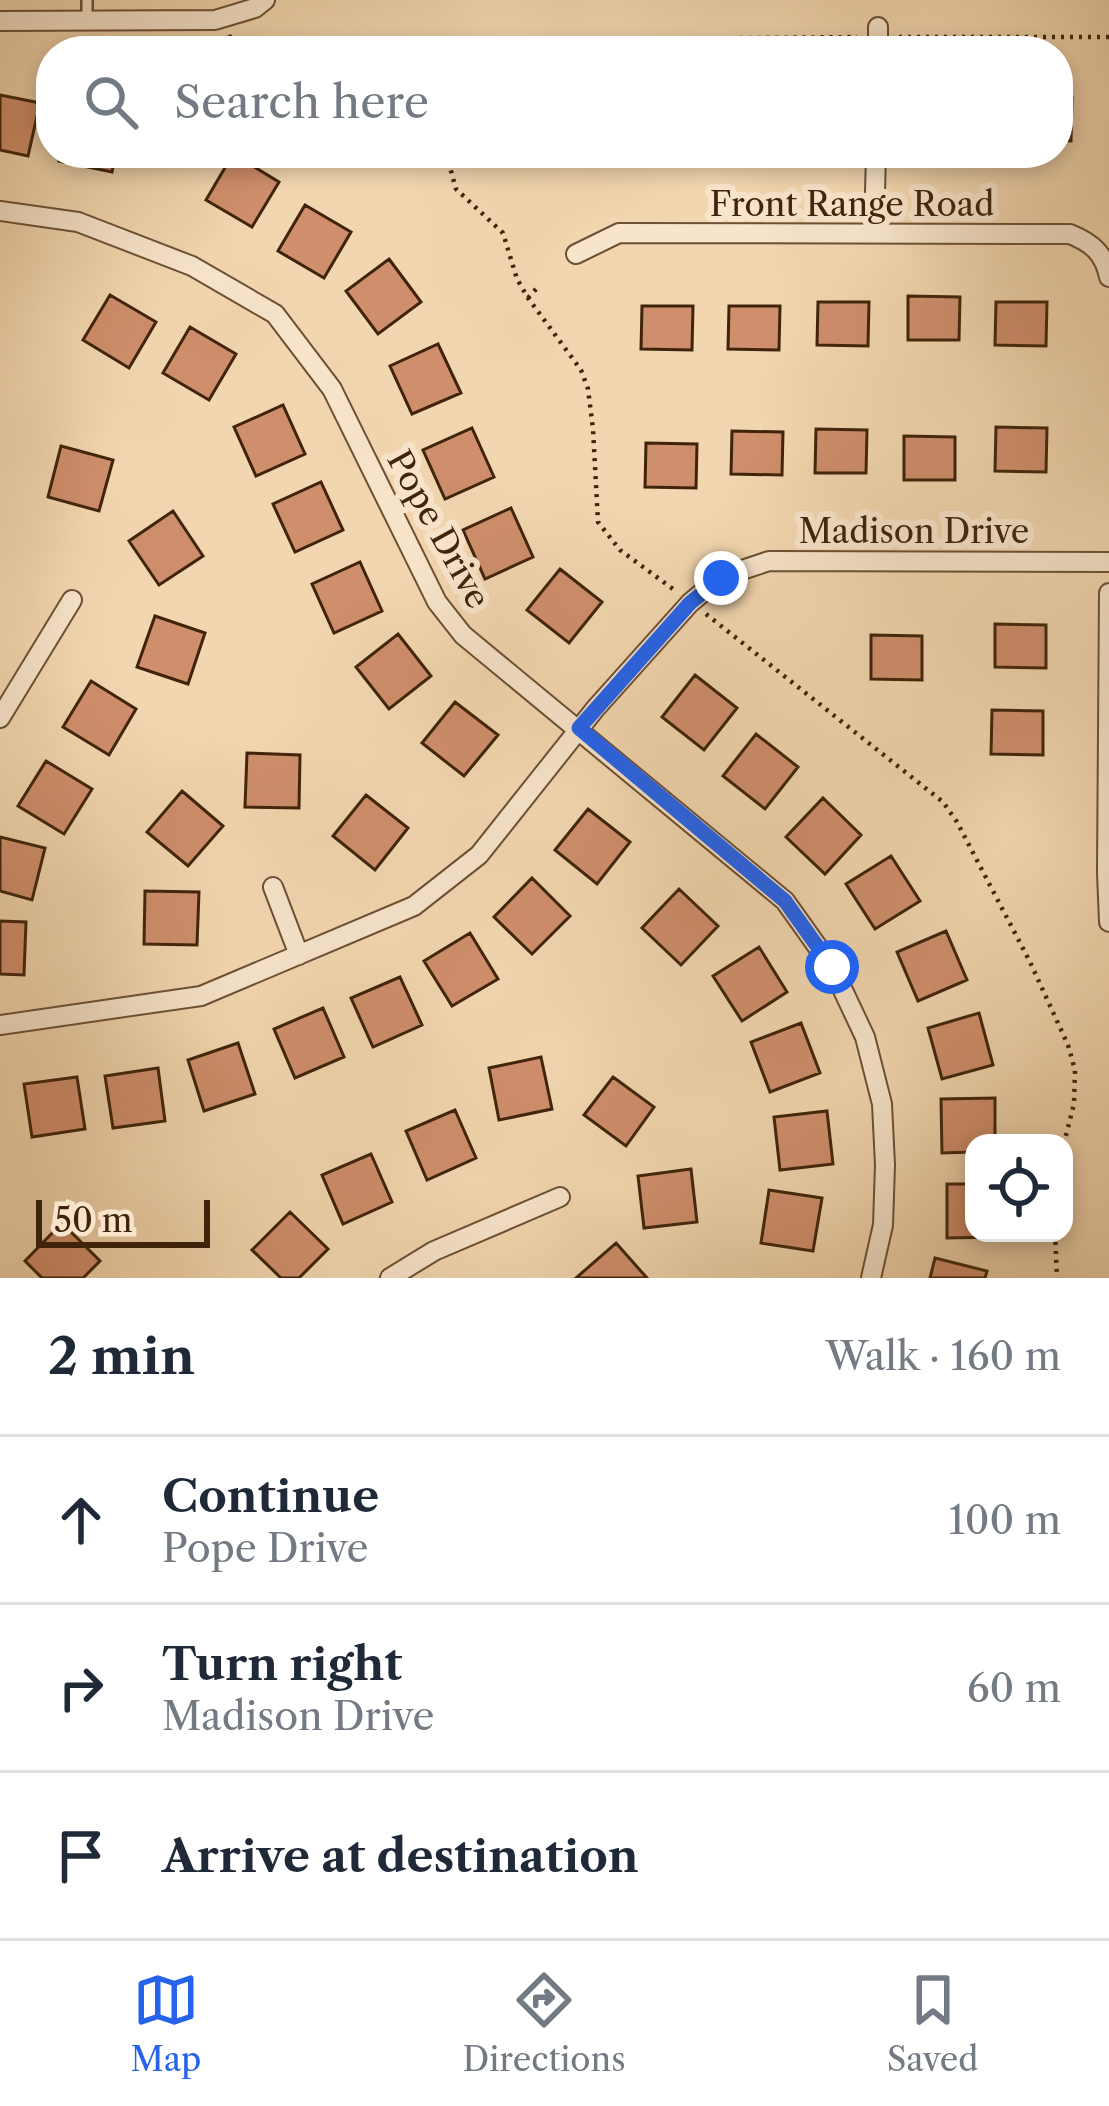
<!DOCTYPE html>
<html lang="en">
<head>
<meta charset="utf-8">
<style>
	:root { --surface:#fff; --page:#f2f2f3; --text:#1f2937; --muted:#747a83; --line:#e0e1e3; --accent:#2563eb }
	body { margin:0; font-family:"Libre Caslon Text",serif; background:var(--page); color:var(--text) }
	.controls { position:absolute; right:36px; bottom:36px; display:grid; overflow:hidden; border-radius:24px; box-shadow:0 6px 18px #0003 }
	.controls button { width:108px; height:108px; display:grid; place-items:center; padding:0; border:0; border-bottom:3px solid var(--line); background:var(--surface); color:var(--text); font:60px sans-serif }
	.scale { position:absolute; left:36px; bottom:30px; width:174px; box-sizing:border-box; padding-left:12px; border:6px solid #3f240b; border-top:0; font-size:33px; line-height:42px; white-space:nowrap; color:#3f240b; -webkit-text-stroke:9px #f7e4cb; paint-order:stroke }
	.stop { position:absolute; width:36px; height:36px; margin:-27px; border:9px solid #2563eb; border-radius:50%; background:#fff }
	.stop.end { background:#2563eb; border-color:#fff; box-shadow:0 3px 12px #0008 }
	.list { margin:0; padding:0; list-style:none }
	h2 { display:flex; justify-content:space-between; align-items:center; height:156px; margin:0; padding:0 48px; font-size:51px }
	h2 small { font-size:39px; font-weight:400; color:var(--muted) }
	.list li { display:grid; grid-template-columns:78px 1fr auto; gap:36px; align-items:center; box-sizing:border-box; height:168px; padding:0 48px; border-top:3px solid var(--line) }
	.list b { display:block; font-size:45px; white-space:nowrap }
	.list p { margin:0; font-size:39px; white-space:nowrap; color:var(--muted) }
	.list em { font-size:39px; font-style:normal; color:var(--muted) }
	.icon { flex:none; width:66px; height:66px; fill:none; stroke:currentColor; stroke-width:2; stroke-linecap:round; stroke-linejoin:round }
	.map { position:relative; flex:none; width:1109px; height:1278px; overflow:hidden }
	.search { position:absolute; background:var(--surface); box-shadow:0 6px 18px #0003; left:36px; right:36px; top:36px; height:132px; display:flex; align-items:center; gap:30px; box-sizing:border-box; padding:0 42px; border-radius:48px; color:var(--muted); font-size:45px }
	.sheet { height:660px; background:var(--surface) }
	nav { display:flex; justify-content:space-around; align-items:center; box-sizing:border-box; height:168px; border-top:3px solid var(--line); background:var(--surface); font-size:33px; color:var(--muted) }
	nav a { display:grid; justify-items:center; gap:6px }
	nav .on { color:var(--accent) }
	.map>svg:first-child { display:block }
	.building { fill:#cf8e6c; stroke:#3f240b; stroke-width:3 }
	.lines { fill:none; stroke-linecap:round; stroke-linejoin:round }
	.service-casing { stroke:#6c5034; stroke-width:14 }
	.minor-casing { stroke:#6c5034; stroke-width:22 }
	.path { stroke:#3f240b; stroke-width:4.5; stroke-dasharray:3 6; stroke-linecap:butt }
	.service { stroke:#f7e4cb; stroke-width:9 }
	.minor { stroke:#f7e4cb; stroke-width:18 }
	.route { stroke:#2563eb; stroke-width:15 }
	.labels { text-anchor:middle; stroke-width:12; stroke-linejoin:round; paint-order:stroke }
	.street-label { font-size:33px; fill:#3f240b; stroke:#f7e4cb }
</style>
</head>
<body>
<div class="map">
<svg width="1109" height="1278" viewBox="0 0 1109 1278">
	<rect width="100%" height="100%" fill="#f2d6af"/>
	<filter id="stains"><feTurbulence type="fractalNoise" baseFrequency=".00167" numOctaves="4"/><feColorMatrix values="0 0 0 0 .2 0 0 0 0 .09 0 0 0 0 .02 0 0 0 .5 -.17"/></filter>
	<radialGradient id="worn" r=".72"><stop offset=".6" stop-color="#630" stop-opacity="0"/><stop offset="1" stop-color="#630" stop-opacity=".3"/></radialGradient>
	<!-- building -->
	<path class="building" d="M0,95L40,103L28,156L0,150Z
		M1058,97H1072L1071,141L1058,140Z
		M61,153H116L112,172L59,161Z
		M233,154L279,182L252,227L206,200Z
		M305,205L351,232L324,278L278,251Z
		M389,259L421,302L378,334L346,291Z
		M110,295L156,322L129,368L83,340Z
		M908,296L960,297L959,340H908Z
		M818,302H869L868,346L817,345Z
		M996,302H1047L1046,346L995,345Z
		M642,306H693L692,350L641,349Z
		M729,306H780L779,350L728,349Z
		M190,327L236,354L209,400L163,373Z
		M438,344L461,393L412,414L390,366Z
		M283,405L305,454L256,476L234,427Z
		M996,427L1047,428L1046,472L995,471Z
		M472,428L494,477L445,499L423,450Z
		M816,429L867,430L866,473H815Z
		M732,431L783,432L782,475L731,474Z
		M904,436L955,437V480H904Z
		M646,443L697,444L696,488L645,487Z
		M61,446L113,460L99,511L48,497Z
		M321,482L343,530L295,552L273,504Z
		M511,508L533,557L485,579L463,530Z
		M173,511L203,556L159,585L129,541Z
		M360,562L382,611L334,633L312,584Z
		M560,569L602,602L569,643L527,610Z
		M155,616L205,633L188,684L137,667Z
		M995,624L1046,625V668L995,667Z
		M398,634L431,676L389,709L356,667Z
		M871,635L922,636V680L871,679Z
		M695,675L737,708L704,750L662,717Z
		M91,681L136,709L109,755L63,727Z
		M455,702L498,735L464,776L422,743Z
		M992,710L1043,711V755L991,754Z
		M756,734L798,767L765,809L723,776Z
		M247,753L300,755L299,808L245,807Z
		M46,761L92,789L64,834L18,806Z
		M182,791L223,826L188,866L147,832Z
		M366,795L408,828L375,870L333,836Z
		M823,798L861,835L825,874L786,837Z
		M588,809L630,842L597,884L555,850Z
		M0,837L45,848L32,900L0,891Z
		M891,856L920,901L875,929L846,884Z
		M532,878L570,916L532,954L494,917Z
		M679,889L718,926L681,965L642,928Z
		M145,891L199,892L197,945L144,944Z
		M0,921L26,922L24,975L0,974Z
		M946,931L967,980L918,1001L897,952Z
		M470,933L498,979L452,1006L424,961Z
		M759,947L787,992L742,1021L713,976Z
		M400,977L422,1025L373,1047L351,998Z
		M323,1008L344,1057L295,1078L274,1029Z
		M979,1013L993,1065L942,1079L928,1028Z
		M801,1023L820,1073L770,1092L751,1042Z
		M238,1043L255,1094L204,1111L188,1060Z
		M541,1057L552,1109L499,1120L489,1068Z
		M158,1068L165,1121L113,1128L105,1076Z
		M77,1077L85,1129L32,1137L24,1084Z
		M613,1077L654,1107L626,1146L584,1115Z
		M995,1098V1143H974V1152L942,1153L941,1099Z
		M455,1110L476,1158L427,1180L406,1131Z
		M827,1111L833,1164L780,1170L774,1117Z
		M371,1154L392,1202L343,1224L322,1175Z
		M691,1169L697,1222L644,1228L638,1176Z
		M947,1184H974V1233H1001V1237L947,1238Z
		M769,1190L822,1198L813,1251L761,1243Z
		M290,1212L328,1249L299,1278H281L252,1250Z
		M62,1223L100,1261L83,1278H42L25,1261Z
		M616,1243L647,1278H576Z
		M935,1258L987,1271L985,1278H930Z"/>
	<g class="lines">
		<defs>
			<path id="service" d="M87,20V0"/>
			<path id="minor" d="M0,21L215,20L255,8L265,0
				M878,51V27
				M0,211L78,222L192,266L275,314L332,389L437,602L463,635L785,901L832,967L865,1037L882,1104L885,1165L883,1225L871,1278
				M874,233L876,153
				M576,254L619,233L1070,234C1092,243 1104,253 1109,277
				M1109,593L1107,873L1109,922
				M0,718L72,600
				M273,887L299,955
				M0,1025L201,996L414,906L479,855L595,709L690,603L721,577L769,561L1109,562
				M390,1278L434,1251L560,1197"/>
		</defs>
		<!-- service casing -->
		<use href="#service" class="service-casing"/>
		<!-- minor casing -->
		<use href="#minor" class="minor-casing"/>
		<!-- path -->
		<path class="path" d="M229,35L237,51
			M899,37H1109
			M461,51L552,42L642,39L857,37
			M446,153L456,189L503,233L517,279L528,298L581,370L588,389L593,429L598,522L620,550L673,589
			M528,298L538,287
			M706,614L943,802L957,822L1030,962L1068,1045L1075,1070L1074,1104L1064,1143
			M1055,1233L1057,1278"/>
		<!-- service -->
		<use href="#service" class="service"/>
		<!-- minor -->
		<use href="#minor" class="minor"/>
	</g>
	<g class="lines">
		<!-- route -->
		<path class="route" d="M721,578L690,603L579,728L785,901L832,967"/>
	</g>
	<g class="labels">
		<!-- street labels -->
		<g class="street-label">
			<text x="852" y="216">Front Range Road</text>
			<text transform="translate(439 529) rotate(61)" y="12">Pope Drive</text>
			<text x="914" y="543">Madison Drive</text>
		</g>
	</g>
	<rect width="100%" height="100%" filter="url(#stains)"/>
	<rect width="100%" height="100%" fill="url(#worn)"/>
</svg>
<div class="controls">
<button><svg class="icon" aria-label="locate" viewBox="0 0 24 24"><circle cx="12" cy="12" r="6"/><path d="M12 2v4M12 18v4M2 12h4M18 12h4"/></svg></button>
</div>
<div class="scale">50 m</div>
<div class="stop" style="left:832px;top:967px"></div>
<div class="stop end" style="left:721px;top:578px"></div>
<div class="search"><svg class="icon" aria-label="search" viewBox="0 0 24 24"><circle cx="10" cy="10" r="6"/><path d="M15 15l6 6"/></svg>Search here</div>
</div>
<section class="sheet">
<h2>2 min<small>Walk · 160 m</small></h2>
<ul class="list">
<li><svg class="icon" aria-label="ahead" viewBox="0 0 24 24"><path d="M12 20V5M6 11l6-6 6 6"/></svg><div><b>Continue</b><p>Pope Drive</p></div><em>100 m</em></li>
<li><svg class="icon" aria-label="right" viewBox="0 0 24 24"><path d="M7 20v-9h11M14 6l5 5-5 5"/></svg><div><b>Turn right</b><p>Madison Drive</p></div><em>60 m</em></li>
<li><svg class="icon" aria-label="arrive" viewBox="0 0 24 24"><path d="M6 21V4h12l-3 4 3 4H6"/></svg><div><b>Arrive at destination</b></div></li>
</ul>
</section>
<nav>
<a class="on"><svg class="icon" aria-label="map" viewBox="0 0 24 24"><path d="M3 6l6-2 6 2 6-2v14l-6 2-6-2-6 2zM9 4v14M15 6v14"/></svg>Map</a>
<a><svg class="icon" aria-label="directions" viewBox="0 0 24 24"><path d="M12 3l9 9-9 9-9-9zM9 14v-3h6M13 9l2 2-2 2"/></svg>Directions</a>
<a><svg class="icon" aria-label="saved" viewBox="0 0 24 24"><path d="M7 4h10v16l-5-4-5 4z"/></svg>Saved</a>
</nav>
</body>
</html>
